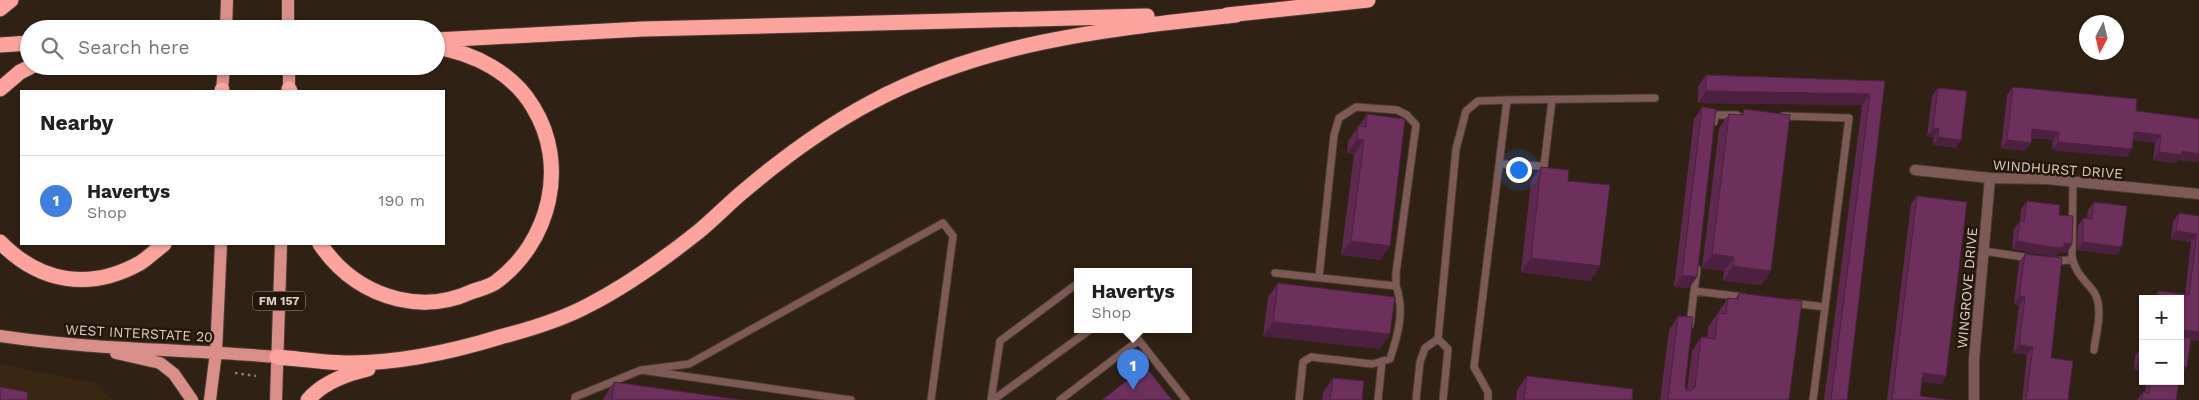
<!DOCTYPE html>
<html lang="en">
<head>
<meta charset="utf-8">
<style>
	:root { --surface:#fff; --page:#f6f6f6; --text:#202124; --muted:#757577; --line:#e0e0e0; --accent:#d93025 }
	body { margin:0; font-family:"Work Sans",sans-serif; background:var(--page); color:var(--text) }
	.controls { position:absolute; right:15px; bottom:15px; display:grid; overflow:hidden; border-radius:0px; box-shadow:0 1px 4px #0004 }
	.controls button { width:45px; height:45px; display:grid; place-items:center; padding:0; border:0; border-bottom:1px solid var(--line); background:var(--surface); color:var(--text); font:25px sans-serif }
	.compass { position:absolute; left:2079px; top:15px; width:45px; height:45px; border-radius:50%; background:var(--surface); box-shadow:0 1px 4px #0004; rotate:187deg }
	.you { position:absolute; left:1518px; top:169px; width:18px; height:18px; margin:-12px; border:4px solid #fff; border-radius:50%; background:#1a73e8; box-shadow:0 0 0 8px #1a73e833 }
	.badge { display:grid; place-items:center; width:32px; height:32px; border-radius:50%; background:var(--accent); color:#fff; font-size:16px; font-weight:700 }
	.pin { position:absolute; translate:-50% -41px; filter:drop-shadow(0 1px 2px #0008) }
	.pin::after { content:''; position:absolute; top:26px; width:18px; height:15px; background:inherit; clip-path:polygon(0 0,100% 0,50% 100%) }
	.popup { position:absolute; left:1074px; top:268px; width:118px; height:65px; box-sizing:border-box; display:grid; place-content:center; border-radius:0px; background:var(--surface); filter:drop-shadow(0 1px 4px #0005); font-size:16px; white-space:nowrap; color:var(--muted) }
	.popup b { font-size:19px; color:var(--text) }
	.popup::after { content:''; position:absolute; left:50%; top:100%; margin-left:-10px; border:10px solid transparent; border-top-color:var(--surface) }
	.list { margin:0; padding:0; list-style:none }
	h2 { display:flex; justify-content:space-between; align-items:center; height:65px; margin:0; padding:0 20px; font-size:21px }
	h2 small { font-size:16px; font-weight:400; color:var(--muted) }
	.list li { display:grid; grid-template-columns:32px 1fr auto; gap:15px; align-items:center; box-sizing:border-box; height:90px; padding:0 20px; border-top:1px solid var(--line) }
	.list b { display:block; font-size:19px; white-space:nowrap }
	.list p { margin:0; font-size:16px; white-space:nowrap; color:var(--muted) }
	.list em { font-size:16px; font-style:normal; color:var(--muted) }
	.icon { flex:none; width:28px; height:28px; fill:none; stroke:currentColor; stroke-width:2; stroke-linecap:round; stroke-linejoin:round }
	.map { position:relative; flex:none; width:2199px; height:400px; overflow:hidden }
	.search { position:absolute; background:var(--surface); box-shadow:0 1px 4px #0004; left:20px; top:20px; width:425px; height:55px; display:flex; align-items:center; gap:12px; box-sizing:border-box; padding:0 18px; border-radius:28px; color:var(--muted); font-size:19px }
	.panel { position:absolute; background:var(--surface); box-shadow:0 1px 4px #0004; left:20px; top:90px; width:425px; height:155px; border-radius:0px }
	.map>svg:first-child { display:block }
	.built { fill:#392714 }
	.lines { fill:none; stroke-linecap:round; stroke-linejoin:round }
	.lane-casing { stroke:#4a3d30; stroke-width:9 }
	.street-casing { stroke:#4a3d30; stroke-width:12 }
	.primary-casing { stroke:#4a3d30; stroke-width:14 }
	.highway-casing { stroke:#4a3d30; stroke-width:17 }
	.path { stroke:#8a7f74; stroke-width:2.5; stroke-dasharray:2.5 4; stroke-linecap:butt }
	.lane { stroke:#7e5a57; stroke-width:7 }
	.street { stroke:#7e5a57; stroke-width:10 }
	.primary { stroke:#d88e89; stroke-width:12 }
	.highway { stroke:#fba39c; stroke-width:15 }
	.wall { fill:#5e284f }
	.shaded-wall { fill:#4c2140 }
	.building { fill:#6d2f5c; stroke:#4c2140 }
	.labels { text-anchor:middle; stroke-width:5; stroke-linejoin:round; paint-order:stroke }
	.shield { fill:#25180a; stroke:#a49a90; stroke-width:1 }
	.shield-label { font-size:12px; font-weight:bold; fill:#dad2c9 }
	.street-label { font-size:14px; fill:#dad2c9; stroke:#25180a }
</style>
</head>
<body>
<div class="map">
<svg width="2199" height="400" viewBox="0 0 2199 400">
	<rect width="100%" height="100%" fill="#2f2113"/>
	<!-- built -->
	<path class="built" d="M0,364L94,383L112,400H0Z"/>
	<g class="lines">
		<defs>
			<path id="lane" d="M1783,116L1849,118L1825,307
				M1714,122L1715,115H1737
				M1499,164L1544,166L1552,100
				M2073,182L2072,257C2075,273 2085,280 2094,292C2104,308 2096,333 2094,350
				M1984,251L2030,258
				M2053,261L2072,260
				M1275,273L1396,286C1405,310 1398,335 1390,359L1372,364L1311,357L1303,362L1299,400
				M1319,277L1334,135L1339,118L1356,107L1397,110L1407,115L1416,125L1396,273V286
				M1694,291L1697,269
				M1792,303L1825,307L1813,400
				M1690,325L1694,291L1744,297
				M1130,329L1186,400
				M641,370L689,364L943,223L953,236L931,400
				M575,400V397L641,370L851,400
				M991,400L1000,341L1078,283
				M993,400L1091,329
				M1060,400L1139,340
				M1378,400L1382,361
				M1416,400L1420,362L1425,348L1438,339
				M1443,400L1448,349L1438,339L1456,149L1466,111L1478,101L1507,100
				M1488,400V392L1474,367L1507,100L1655,98"/>
			<path id="street" d="M1915,170L1990,178L2047,179L2199,194
				M1974,400V360L1990,178"/>
			<path id="primary" d="M288,0V29
				M226,29L227,0
				M289,66V91
				M222,91L224,66
				M0,336C92,350 185,349 277,357
				M116,353L160,363L174,374L192,400
				M210,400L216,352L221,244
				M276,400L281,244"/>
			<path id="highway" d="M0,9L11,0
				M1227,15L1368,0
				M436,40L643,29L1147,16
				M0,45L29,43
				M0,89L20,72L32,66
				M289,89L290,91
				M222,91V90
				M0,242C40,283 90,291 140,263C148,258 156,250 164,244
				M320,244C339,272 365,291 398,299C424,305 447,303 471,292C479,289 489,287 496,282C550,242 569,165 533,107C513,73 474,53 436,47
				M277,357C301,359 326,363 350,363C402,363 451,352 500,337C531,329 561,320 589,305C628,285 664,259 698,232C714,219 729,203 745,190C784,157 825,127 870,103C985,41 1109,29 1236,15
				M308,400C323,382 346,374 368,369"/>
		</defs>
		<!-- lane casing -->
		<use href="#lane" class="lane-casing"/>
		<!-- street casing -->
		<use href="#street" class="street-casing"/>
		<!-- primary casing -->
		<use href="#primary" class="primary-casing"/>
		<!-- highway casing -->
		<use href="#highway" class="highway-casing"/>
		<!-- path -->
		<path class="path" d="M235,373L256,376"/>
		<!-- lane -->
		<use href="#lane" class="lane"/>
		<!-- street -->
		<use href="#street" class="street"/>
		<!-- primary -->
		<use href="#primary" class="primary"/>
		<!-- highway -->
		<use href="#highway" class="highway"/>
	</g>
	<!-- wall -->
	<path class="wall" d="M1706,75L1885,81L1847,400H1824L1862,105L1698,103V86Z
		M2013,87L2136,111L2199,119V118V162L2178,160L2176,163L2153,160L2155,143L2133,140L2132,149L2126,157L2052,150L2053,140L2031,138L2025,151L2001,148L2007,95Z
		M1938,88L1961,140L1955,148L1933,145L1934,137L1927,136L1932,96Z
		M1702,107L1697,277L1689,288L1674,287L1694,119Z
		M1744,109L1771,271L1761,285L1723,281L1724,271L1702,268L1719,128L1729,114L1740,115Z
		M1367,114L1380,260L1341,255L1354,154L1347,153L1348,141Z
		M1541,167L1568,181L1590,281L1521,272L1531,181Z
		M1917,196L1946,376L1941,384L1922,381L1920,396L1951,400H1887L1911,204Z
		M2027,201L2059,215L2072,244L2067,253L2060,252L2058,255L2051,256L2012,249L2014,229L2020,221L2021,209Z
		M2094,202L2117,255L2077,250L2078,226L2083,218H2087L2088,210Z
		M2179,213L2199,216L2191,340L2182,375H2180V299H2153L2158,291L2185,294L2191,242L2171,239L2173,221Z
		M2025,254L2051,358L2068,400H2022L2027,355L2013,353L2019,305L2014,304L2019,262Z
		M1278,283L1390,334L1380,349L1263,336L1268,297Z
		M1739,293L1789,400H1660L1669,330L1678,316L1685,385L1687,390L1692,351L1701,337L1707,338L1708,327L1728,298L1735,299Z
		M2141,348L2143,371L2134,370L2135,356Z
		M1527,376L1632,400H1516L1517,390Z
		M1333,378L1362,400H1364H1322L1323,392Z
		M2146,381H2179L2176,400H2137L2143,392H2145Z
		M614,382L742,400H603L604,397Z"/>
	<!-- shaded-wall -->
	<path class="shaded-wall" d="M1706,91L1870,94L1862,105L1698,103Z
		M1933,128L1939,129L1934,137L1927,136Z
		M2032,129L2059,132L2053,140L2027,137Z
		M2134,132L2161,135L2155,143L2128,140Z
		M1938,137L1961,140L1955,148L1933,145Z
		M1357,139L1364,140L1354,154L1347,153Z
		M2007,140L2031,143L2025,151L2001,148Z
		M2058,142L2132,149L2126,157L2052,150Z
		M2182,151L2199,154V162L2178,160L2176,163L2153,160L2159,152Z
		M2176,231L2197,234L2191,242L2171,239Z
		M1351,241L1390,246L1380,260L1341,255Z
		M2017,241L2064,243L2072,244L2067,253L2060,252L2058,255L2051,256L2012,249Z
		M2083,242L2122,247L2117,255L2077,250Z
		M1712,254L1734,257L1724,271L1702,268Z
		M1531,258L1600,266L1590,281L1521,272Z
		M1733,266L1771,271L1761,285L1723,281Z
		M1682,275L1697,277L1689,288L1674,287Z
		M2019,296L2025,297L2019,305L2014,304Z
		M1273,322L1390,334L1380,349L1263,336Z
		M2181,330L2199,332V341L2180,339Z
		M2019,345L2033,347L2027,355L2013,353Z
		M2139,362H2143V371L2134,370Z
		M2180,367H2187L2182,375H2180Z
		M1923,373L1946,376L1941,384L1917,381Z"/>
	<!-- building -->
	<path class="building" d="M1706,75L1885,81L1847,400H1831L1870,94L1706,91Z
		M2013,87L2137,99L2136,111L2199,119V154L2182,151V155L2159,152L2161,135L2134,132L2132,149L2058,142L2059,132L2032,129L2031,143L2007,140Z
		M1938,88L1967,91L1961,140L1938,137L1939,129L1933,128Z
		M1702,107L1716,109L1697,277L1682,275Z
		M1744,109L1790,115L1771,271L1733,266L1734,257L1712,254L1729,114L1743,115Z
		M1367,114L1405,119L1390,246L1351,241L1364,140L1357,139L1358,126L1366,127Z
		M1541,167L1569,170L1568,181L1610,185L1600,266L1531,258Z
		M1917,196L1967,202L1946,376L1923,373L1920,396L1951,400H1892Z
		M2027,201L2060,205L2059,215L2073,216L2072,244L2064,243V247L2057,248L2017,241L2020,221L2024,222Z
		M2094,202L2127,206L2122,247L2083,242V218L2092,219Z
		M2179,213L2199,216V332L2181,330L2184,309H2180V299H2157L2158,291L2189,295L2197,234L2176,231Z
		M2025,254L2062,258L2051,358L2073,361L2068,400H2026L2033,347L2019,345L2025,297L2019,296Z
		M1278,283L1395,297L1390,334L1273,322Z
		M1739,293L1802,301L1789,400H1668L1678,316L1693,317L1685,385L1686,390L1691,391L1695,387L1701,337L1715,339L1718,313L1726,314L1728,298L1738,299Z
		M2180,337L2191,338L2187,367H2181L2180,369Z
		M2141,348H2143V362H2139Z
		M1145,366L1172,400H1102Z
		M1527,376L1633,389L1632,400H1524Z
		M1333,378L1364,381L1362,400H1364H1330Z
		M2151,381H2179L2176,400H2142L2143,392L2149,393Z
		M614,382L742,400H612Z
		M0,387L28,392L27,400H0Z"/>
	<g class="labels">
		<!-- shield labels -->
		<rect class="shield" x="253" y="291.5" width="52" height="19" rx="4"/>
		<g class="shield-label">
			<text x="279" y="305">FM 157</text>
		</g>
		<!-- street labels -->
		<g class="street-label">
			<text transform="translate(2058 169) rotate(4)" y="5">WINDHURST DRIVE</text>
			<text transform="translate(1967 288) rotate(-85)" y="5">WINGROVE DRIVE</text>
			<text transform="translate(139 333) rotate(3)" y="5">WEST INTERSTATE 20</text>
		</g>
	</g>
</svg>
<div class="controls">
<button>+</button>
<button>−</button>
</div>
<svg class="compass" viewBox="-18 -18 36 36"><path d="M0-13l5 13h-10z" fill="#e53935"/><path d="M0 13l5-13h-10z" fill="#757577"/></svg>
<div class="you"></div>
<div class="pin badge" style="left:1133px;top:390px;background:#3f7fe0">1</div>
<div class="popup"><b>Havertys</b>Shop</div>
<div class="search"><svg class="icon" aria-label="search" viewBox="0 0 24 24"><circle cx="10" cy="10" r="6"/><path d="M15 15l6 6"/></svg>Search here</div>
<section class="panel">
<h2>Nearby<small></small></h2>
<ul class="list">
<li><span class="badge" style="background:#3f7fe0">1</span><div><b>Havertys</b><p>Shop</p></div><em>190 m</em></li>
</ul>
</section>
</div>
</body>
</html>
